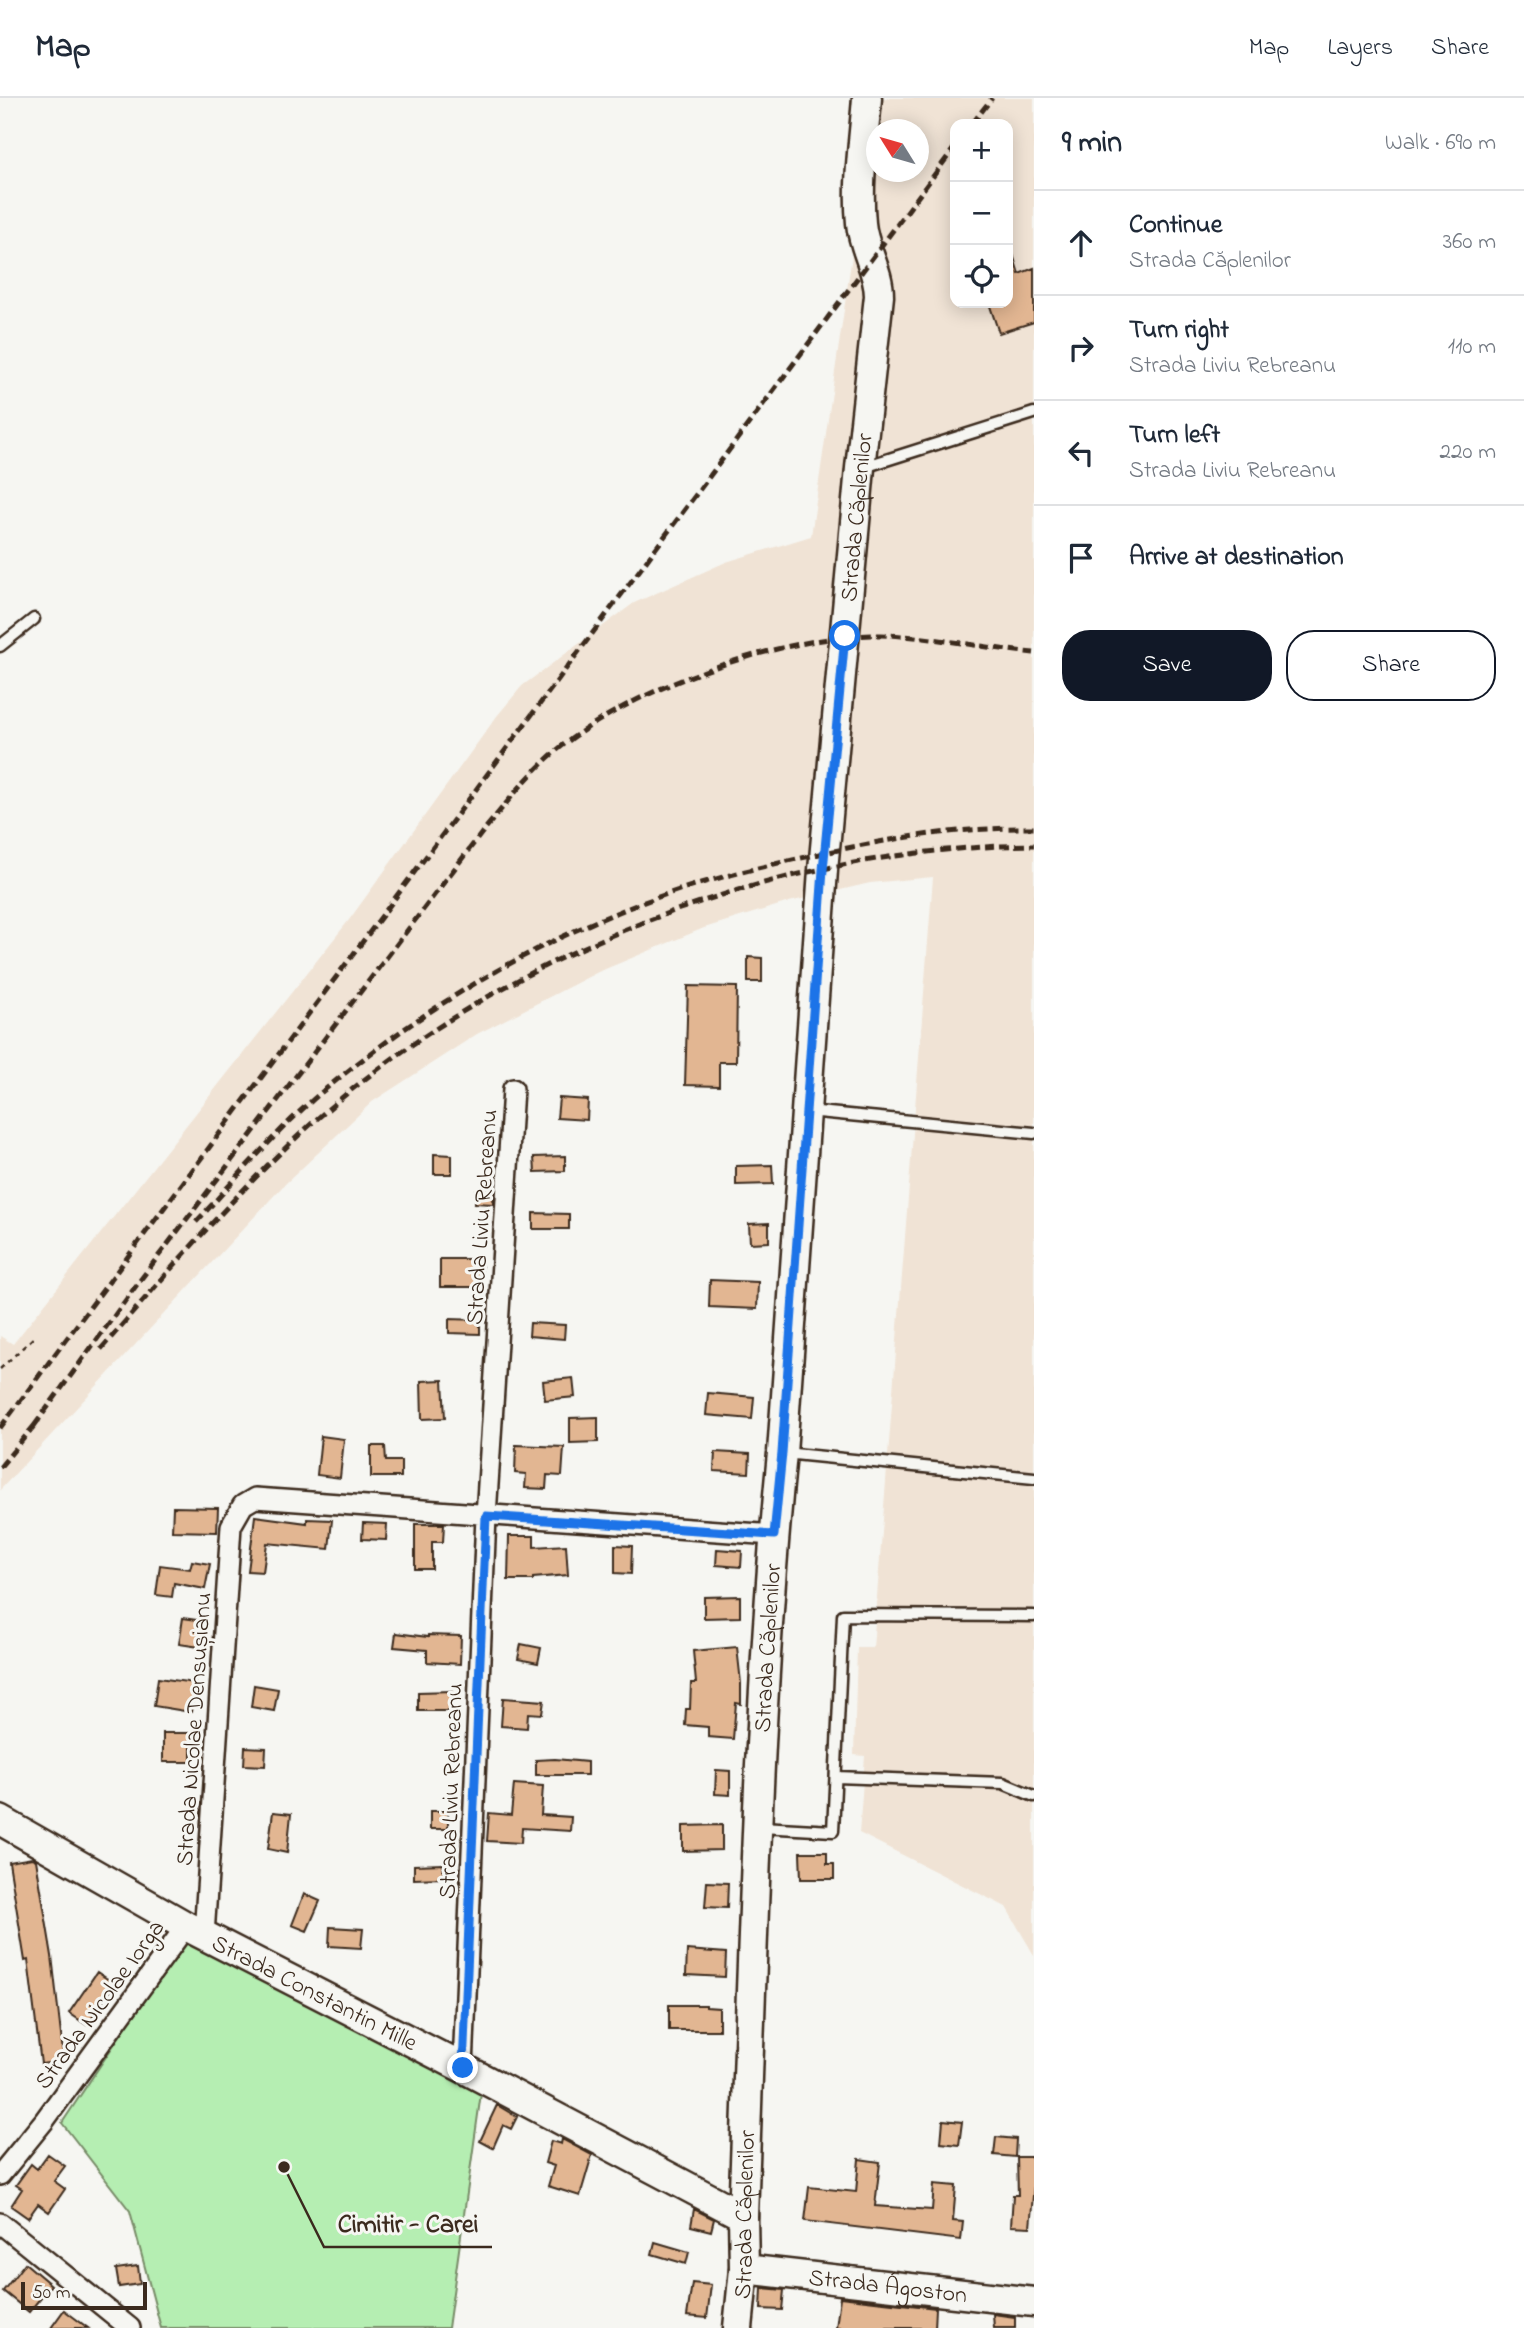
<!DOCTYPE html>
<html lang="en">
<head>
<meta charset="utf-8">
<style>
	:root { --surface:#fff; --page:#f2f2f3; --text:#1f2937; --muted:#747a83; --line:#e0e1e3; --accent:#111827 }
	body { margin:0; font-family:"Indie Flower",sans-serif; background:var(--page); color:var(--text) }
	.controls { position:absolute; right:21px; top:21px; display:grid; overflow:hidden; border-radius:14px; box-shadow:0 4px 18px #0003 }
	.controls button { width:63px; height:63px; display:grid; place-items:center; padding:0; border:0; border-bottom:2px solid var(--line); background:var(--surface); color:var(--text); font:35px sans-serif }
	.compass { position:absolute; left:866px; top:21px; width:63px; height:63px; border-radius:50%; background:var(--surface); box-shadow:0 4px 18px #0003; rotate:307deg }
	.scale { position:absolute; left:21px; bottom:18px; width:126px; box-sizing:border-box; padding-left:7px; border:4px solid #3b2a1e; border-top:0; font-size:19px; line-height:24px; white-space:nowrap; color:#3b2a1e; -webkit-text-stroke:5px #f6f6f2; paint-order:stroke }
	.stop { position:absolute; width:21px; height:21px; margin:-16px; border:5px solid #1a73e8; border-radius:50%; background:#fff }
	.stop.end { background:#1a73e8; border-color:#fff; box-shadow:0 2px 7px #0008 }
	.list { margin:0; padding:0; list-style:none }
	h2 { display:flex; justify-content:space-between; align-items:center; height:91px; margin:0; padding:0 28px; font-size:30px }
	h2 small { font-size:23px; font-weight:400; color:var(--muted) }
	.list li { display:grid; grid-template-columns:46px 1fr auto; gap:21px; align-items:center; box-sizing:border-box; height:105px; padding:0 28px; border-top:2px solid var(--line) }
	.list b { display:block; font-size:26px; white-space:nowrap }
	.list p { margin:0; font-size:23px; white-space:nowrap; color:var(--muted) }
	.list em { font-size:23px; font-style:normal; color:var(--muted) }
	.actions { display:flex; gap:14px; padding:21px 28px }
	.actions a { flex:1; padding:16px 0; border:2px solid var(--accent); border-radius:28px; text-align:center; font-size:24px; color:var(--accent) }
	.actions .main { background:var(--accent); color:#fff }
	.icon { flex:none; width:38px; height:38px; fill:none; stroke:currentColor; stroke-width:2; stroke-linecap:round; stroke-linejoin:round }
	.map { position:relative; flex:none; width:1034px; height:2230px; overflow:hidden }
	header { display:flex; align-items:center; gap:42px; box-sizing:border-box; height:98px; padding:0 35px; background:var(--surface); border-bottom:2px solid var(--line) }
	header strong { font-size:33px }
	nav { display:flex; gap:38px; margin-inline-start:auto; font-size:24px }
	main { display:flex }
	aside { flex:1; background:var(--surface) }
	.map>svg:first-child { display:block }
	.built { fill:#f0e3d5; fill-rule:evenodd }
	.green { fill:#b5eeb2; stroke:#788c68; stroke-width:2 }
	.building { fill:#e2b692; stroke:#3b2a1e; stroke-width:2 }
	.lines { fill:none; stroke-linecap:round; stroke-linejoin:round }
	.lane-casing { stroke:#3b2a1e; stroke-width:15 }
	.street-casing { stroke:#3b2a1e; stroke-width:24 }
	.secondary-casing { stroke:#3b2a1e; stroke-width:33 }
	.path { stroke:#3b2a1e; stroke-width:2.5; stroke-dasharray:5 5; stroke-linecap:butt }
	.lane { stroke:#f6f6f2; stroke-width:10 }
	.street { stroke:#f6f6f2; stroke-width:19 }
	.secondary { stroke:#f6f6f2; stroke-width:28 }
	.rail { stroke:#3b2a1e; stroke-width:5; stroke-dasharray:10 5; stroke-linecap:butt }
	.route { stroke:#1a73e8; stroke-width:9 }
	.labels { text-anchor:middle; stroke-width:6; stroke-linejoin:round; paint-order:stroke }
	.street-label { font-size:24px; fill:#3b2a1e; stroke:#f6f6f2 }
	.leader { fill:none; stroke:#3b2a1e; stroke-width:2.5 }
	.callout-dot { fill:#3b2a1e; stroke:#f6f6f2; stroke-width:2.5 }
	.callout-label { font-size:26px; text-anchor:middle; font-weight:bold; fill:#3b2a1e; stroke:#f6f6f2; stroke-width:6; stroke-linejoin:round; paint-order:stroke }
</style>
</head>
<body>
<header>
<strong>Map</strong>
<nav><a>Map</a><a>Layers</a><a>Share</a></nav>
</header>
<main>
<div class="map">
<svg width="1034" height="2230" viewBox="0 0 1034 2230">
	<rect width="100%" height="100%" fill="#f6f6f2"/>
	<filter id="ink" filterUnits="userSpaceOnUse"><feTurbulence type="fractalNoise" baseFrequency=".0143" numOctaves="2"/><feDisplacementMap in="SourceGraphic" scale="14" xChannelSelector="R" yChannelSelector="G"/><feConvolveMatrix kernelMatrix="1 2 1 2 8 2 1 2 1" color-interpolation-filters="sRGB"/></filter>
	<g filter="url(#ink)">
		<!-- built -->
		<path class="built" d="M875,0H1034V1857L1006,1809L859,1735L865,1658L854,1657L857,1550H873L933,779L870,785L789,804L704,830L598,874L477,936L372,1004L283,1088L0,1392V1238L13,1246L349,822L497,618L522,588L634,505L726,464L811,438ZM955,26H1008V205H955ZM876,32H918V74H876Z"/>
		<!-- green -->
		<path class="green" d="M194,1826L483,1981L448,2230H161L130,2113L62,2025Z"/>
		<!-- building -->
		<path class="building" d="M1011,150L1019,176L1034,170V224L999,235L989,205H1008V151Z
			M748,859L762,860V884H748Z
			M688,888L737,889L736,964H719V988L685,987Z
			M559,1000L588,1002L587,1022L557,1020Z
			M434,1056L452,1057V1076H434Z
			M565,1058V1073L535,1074L534,1059Z
			M772,1067L773,1086L736,1087V1068Z
			M476,1092H494L493,1106L475,1105Z
			M533,1115L569,1116V1131H533Z
			M769,1125V1144L750,1145L749,1126Z
			M440,1161H482L481,1189H440Z
			M710,1182L758,1184L757,1211L709,1209Z
			M449,1221L480,1222V1236L449,1235Z
			M530,1225L565,1227L564,1241L529,1238Z
			M573,1280L575,1299L545,1302L543,1283Z
			M443,1282L445,1320L422,1321L421,1283Z
			M708,1295L754,1299L752,1321L706,1317Z
			M598,1319V1344L570,1345V1320Z
			M321,1338L344,1341L340,1380L317,1377Z
			M516,1347L564,1349L562,1378L547,1377L546,1391L525,1390L526,1376L515,1375Z
			M371,1348H385L386,1363H401V1379H371Z
			M715,1354L750,1356L749,1375L714,1373Z
			M173,1409L218,1410L217,1434L172,1433Z
			M255,1418L307,1425V1421L332,1422L329,1451L267,1445L263,1474L248,1473Z
			M363,1425L387,1426L386,1442L362,1441Z
			M415,1426H444L443,1444H432V1471H415Z
			M509,1438H534V1449L566,1447L568,1477L533,1480V1482H508Z
			M615,1447L632,1448L631,1476L615,1475Z
			M717,1451L742,1453L741,1469L716,1467Z
			M192,1463L210,1466L205,1491L174,1485L172,1499L156,1497L160,1467L190,1471Z
			M740,1498V1519L704,1520V1499Z
			M183,1520L204,1523L200,1549L179,1546Z
			M396,1535L428,1539V1537L461,1538L460,1566L427,1564V1552L394,1549Z
			M521,1546L541,1550L538,1565L518,1561Z
			M737,1549L741,1585V1606L736,1605L733,1641L708,1639V1629L685,1627L686,1611H690L691,1585H696L693,1553Z
			M158,1580L195,1585L191,1614L154,1608Z
			M254,1587L278,1591L274,1613L251,1609Z
			M452,1593V1613H418V1594Z
			M503,1600L544,1603L542,1616L528,1615L527,1630L501,1628Z
			M163,1635H191V1664H163Z
			M245,1649L266,1650L265,1668L244,1667Z
			M555,1661L587,1664V1677H536V1662Z
			M716,1672L730,1673V1697L715,1696Z
			M514,1686L543,1688L541,1717L571,1719L570,1733L522,1730L521,1745L487,1743L489,1715L511,1717Z
			M430,1713H448V1731H430Z
			M273,1714L291,1716L287,1755L268,1751Z
			M722,1727V1752L683,1753V1728Z
			M800,1754H827V1766H834V1781H801Z
			M32,1760L36,1762L52,1858L64,1963L41,1966L28,1862L25,1863L9,1764Z
			M443,1766V1780L414,1781V1767Z
			M707,1784L728,1785L727,1810L705,1809Z
			M304,1796L320,1803L307,1833L292,1827Z
			M330,1829L363,1831L361,1850L329,1848Z
			M687,1852L726,1855L725,1879L686,1877Z
			M97,1874L115,1886L87,1927L69,1915Z
			M669,1907H706V1909L719,1910V1932H669Z
			M497,2007L517,2019L511,2031L503,2027L493,2050L480,2043Z
			M943,2022L962,2024L959,2047L941,2045Z
			M996,2039L1016,2041L1015,2059L994,2057Z
			M562,2041L592,2057L580,2098L548,2088L554,2068L545,2065L551,2043L561,2046Z
			M48,2056L65,2068L54,2083L65,2091L49,2114L38,2106L28,2120L11,2108L22,2091L16,2087L31,2066L37,2071Z
			M1017,2059H1034V2087L1030,2129L1011,2128L1013,2097H1018Z
			M859,2061L880,2064L875,2108L932,2112L934,2086L956,2088L953,2123L963,2124L961,2142L805,2123L809,2089L856,2094Z
			M694,2111L714,2121L711,2133L691,2128Z
			M655,2144L689,2154L686,2166L652,2156Z
			M25,2165L51,2187L29,2214L3,2193Z
			M138,2168L140,2186L119,2189L116,2171Z
			M692,2185L711,2187L707,2220L687,2218Z
			M762,2190L784,2192L782,2212L761,2211Z
			M840,2199L936,2210L935,2230H836Z
			M64,2212L88,2230H51Z
			M993,2216L1015,2219V2230H994Z"/>
		<g class="lines">
			<defs>
				<path id="lane" d="M864,369L1034,315
					M0,548L34,521
					M808,1013L1034,1035
					M784,1355L1034,1380
					M836,1679L1003,1685L1034,1698
					M761,1729L833,1733L843,1517L1034,1518"/>
				<path id="street" d="M204,1837L231,1428L243,1407L255,1400L774,1437
					M463,1970L486,1418L513,991
					M0,2077L44,2023L186,1828
					M0,2125L130,2230"/>
				<g id="secondary">
					<path id="s1" d="M0,1722L186,1828L463,1970L743,2118"/>
					<path id="s2" d="M744,2171L1034,2204"/>
					<path id="s3" d="M738,2230L744,2171L743,2118C753,1864 757,1608 782,1355L823,772L860,370L879,198C879,172 863,151 861,125C857,84 864,41 867,0"/>
				</g>
			</defs>
			<!-- lane casing -->
			<use href="#lane" class="lane-casing"/>
			<!-- street casing -->
			<use href="#street" class="street-casing"/>
			<!-- secondary casing -->
			<use href="#secondary" class="secondary-casing"/>
			<!-- path -->
			<path class="path" d="M0,1271L33,1240"/>
			<!-- lane -->
			<use href="#lane" class="lane"/>
			<!-- street -->
			<use href="#street" class="street"/>
			<!-- secondary -->
			<use href="#secondary" class="secondary"/>
			<!-- rail -->
			<path class="rail" d="M972,26L992,0
				M196,1124C240,1077 282,1025 333,985C429,906 548,836 667,796C717,779 768,767 820,756C891,740 961,729 1034,730
				M101,1251C178,1163 259,1066 350,993C541,839 789,751 1034,747
				M34,1328L141,1181L484,732C505,707 524,682 548,660C620,593 783,536 881,537C932,538 983,550 1034,555
				M0,1330L955,49
				M0,1369L39,1322"/>
		</g>
	</g>
	<g class="lines" filter="url(#ink)">
		<!-- route -->
		<path class="route" d="M463,1970L486,1418L774,1437L782,1355L823,772L845,538"/>
	</g>
	<g class="labels">
		<!-- street labels -->
		<g class="street-label">
			<text dy="8" stroke="none"><textPath href="#s3" startOffset="1815">Strada Căplenilor</textPath></text>
			<text transform="translate(481 1119) rotate(-86)" y="8">Strada Liviu Rebreanu</text>
			<text dy="8" stroke="none"><textPath href="#s3" startOffset="681">Strada Căplenilor</textPath></text>
			<text transform="translate(193 1631) rotate(-86)" y="8">Strada Nicolae Densușianu</text>
			<text transform="translate(450 1693) rotate(-88)" y="8">Strada Liviu Rebreanu</text>
			<text dy="8" stroke="none"><textPath href="#s1" startOffset="359">Strada Constantin Mille</textPath></text>
			<text transform="translate(99 1906) rotate(-54)" y="8">Strada Nicolae Iorga</text>
			<text dy="8" stroke="none"><textPath href="#s3" startOffset="114">Strada Căplenilor</textPath></text>
			<text dy="8" stroke="none"><textPath href="#s2" startOffset="145">Strada Ágoston</textPath></text>
		</g>
	</g>
	<!-- callouts -->
	<path class="leader" d="M284 2069L324 2149H492"/>
	<circle class="callout-dot" cx="284" cy="2069" r="7"/>
	<g class="callout-label">
		<text x="408" y="2134">Cimitir - Carei</text>
	</g>
</svg>
<div class="controls">
<button>+</button>
<button>−</button>
<button><svg class="icon" aria-label="locate" viewBox="0 0 24 24"><circle cx="12" cy="12" r="6"/><path d="M12 2v4M12 18v4M2 12h4M18 12h4"/></svg></button>
</div>
<svg class="compass" viewBox="-18 -18 36 36"><path d="M0-13l5 13h-10z" fill="#e53935"/><path d="M0 13l5-13h-10z" fill="#747a83"/></svg>
<div class="scale">50 m</div>
<div class="stop" style="left:845px;top:538px"></div>
<div class="stop end" style="left:463px;top:1970px"></div>
</div>
<aside>
<h2>9 min<small>Walk · 690 m</small></h2>
<ul class="list">
<li><svg class="icon" aria-label="ahead" viewBox="0 0 24 24"><path d="M12 20V5M6 11l6-6 6 6"/></svg><div><b>Continue</b><p>Strada Căplenilor</p></div><em>360 m</em></li>
<li><svg class="icon" aria-label="right" viewBox="0 0 24 24"><path d="M7 20v-9h11M14 6l5 5-5 5"/></svg><div><b>Turn right</b><p>Strada Liviu Rebreanu</p></div><em>110 m</em></li>
<li><svg class="icon" aria-label="left" viewBox="0 0 24 24"><path d="M17 20v-9H6M10 6l-5 5 5 5"/></svg><div><b>Turn left</b><p>Strada Liviu Rebreanu</p></div><em>220 m</em></li>
<li><svg class="icon" aria-label="arrive" viewBox="0 0 24 24"><path d="M6 21V4h12l-3 4 3 4H6"/></svg><div><b>Arrive at destination</b></div></li>
</ul>
<div class="actions"><a class="main">Save</a><a>Share</a></div>
</aside>
</main>
</body>
</html>
